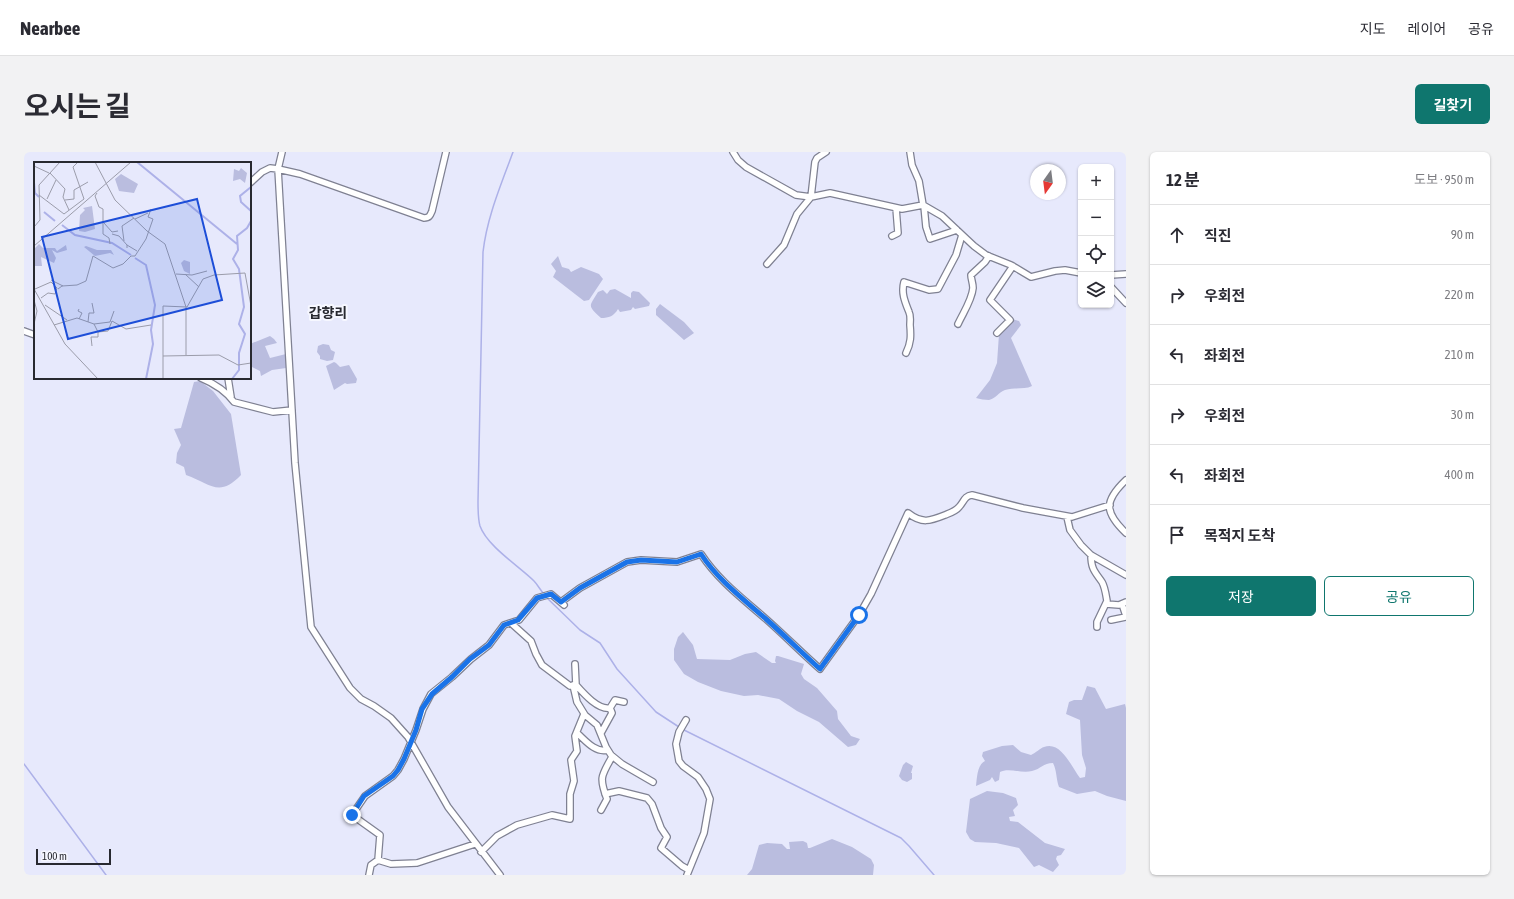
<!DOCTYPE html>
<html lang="ko">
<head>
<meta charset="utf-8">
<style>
	:root { --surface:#fff; --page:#f2f2f3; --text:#2b2b33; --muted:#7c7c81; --line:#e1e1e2; --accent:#0f766e }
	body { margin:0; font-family:"Asap Condensed","Noto Sans KR",sans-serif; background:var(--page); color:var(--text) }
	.controls { position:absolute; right:12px; top:12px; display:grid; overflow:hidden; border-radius:6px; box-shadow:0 1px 3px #0004 }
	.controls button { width:36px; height:36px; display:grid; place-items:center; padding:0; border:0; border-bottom:1px solid var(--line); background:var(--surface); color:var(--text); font:20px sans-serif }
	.compass { position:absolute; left:1006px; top:12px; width:36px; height:36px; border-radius:50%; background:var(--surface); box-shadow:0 1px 3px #0004; rotate:194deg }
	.scale { position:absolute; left:12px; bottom:10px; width:75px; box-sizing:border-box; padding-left:4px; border:2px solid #282930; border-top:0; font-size:11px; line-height:14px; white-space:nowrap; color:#282930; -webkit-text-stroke:3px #f6f7ff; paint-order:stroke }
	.stop { position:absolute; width:12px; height:12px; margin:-9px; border:3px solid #1a73e8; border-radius:50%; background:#fff }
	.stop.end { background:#1a73e8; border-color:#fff; box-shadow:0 1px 4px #0008 }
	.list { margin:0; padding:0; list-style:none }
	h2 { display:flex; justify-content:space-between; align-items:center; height:52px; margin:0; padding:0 16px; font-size:17px }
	h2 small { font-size:13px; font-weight:400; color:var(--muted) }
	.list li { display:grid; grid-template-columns:26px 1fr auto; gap:12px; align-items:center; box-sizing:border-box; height:60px; padding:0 16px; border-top:1px solid var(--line) }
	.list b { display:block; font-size:15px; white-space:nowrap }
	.list em { font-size:13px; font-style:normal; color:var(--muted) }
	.actions { display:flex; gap:8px; padding:12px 16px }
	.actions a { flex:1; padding:9px 0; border:1px solid var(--accent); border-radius:6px; text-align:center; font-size:14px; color:var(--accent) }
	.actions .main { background:var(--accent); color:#fff }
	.icon { flex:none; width:22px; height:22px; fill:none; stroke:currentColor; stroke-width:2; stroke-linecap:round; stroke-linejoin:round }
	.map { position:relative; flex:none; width:1102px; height:723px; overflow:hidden; border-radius:6px }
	header { display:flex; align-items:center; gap:24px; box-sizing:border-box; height:56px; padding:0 20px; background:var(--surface); border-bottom:1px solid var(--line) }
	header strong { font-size:19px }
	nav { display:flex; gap:22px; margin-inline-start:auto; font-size:14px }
	.intro { display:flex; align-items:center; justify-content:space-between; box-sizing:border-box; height:96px; padding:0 24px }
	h1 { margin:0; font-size:28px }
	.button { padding:10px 18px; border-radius:6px; background:var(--accent); color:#fff; font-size:14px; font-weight:700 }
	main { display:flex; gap:24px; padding:0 24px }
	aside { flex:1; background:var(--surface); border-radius:6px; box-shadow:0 1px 3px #0004 }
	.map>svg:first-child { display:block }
	.green { fill:#babddf }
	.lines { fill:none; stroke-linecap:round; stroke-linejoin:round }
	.stream { stroke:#adb1e8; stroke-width:1.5 }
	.street-casing { stroke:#7f8192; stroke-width:8 }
	.street { stroke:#fff; stroke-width:5.5 }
	.route { stroke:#1a73e8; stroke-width:5 }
	.labels { text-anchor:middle; stroke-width:4; stroke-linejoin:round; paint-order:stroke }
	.quarter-label { font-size:14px; font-weight:bold; fill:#282930; stroke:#f6f7ff }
	.inset-river { fill:none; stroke:#adb1e8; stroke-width:2 }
	.inset-road { fill:none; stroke:#9b9caa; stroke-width:1 }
	.view { fill:#1d4ed8; fill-opacity:0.15; stroke:#1d4ed8; stroke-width:2 }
	.inset-edge { fill:none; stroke:#282930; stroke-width:2 }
</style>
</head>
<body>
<header>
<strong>Nearbee</strong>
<nav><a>지도</a><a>레이어</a><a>공유</a></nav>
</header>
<div class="intro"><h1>오시는 길</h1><a class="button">길찾기</a></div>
<main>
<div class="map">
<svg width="1102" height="723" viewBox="0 0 1102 723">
	<rect width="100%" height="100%" fill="#e7e9fc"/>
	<!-- green -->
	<path class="green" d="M534,104L538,115L545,117L547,120L557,115L575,122L579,127L565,148L560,149L529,125L532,119L527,112Z
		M591,137L607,146V141L609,139L615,140L626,151L625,154L611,157L609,155L607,158L596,160L594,157C590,164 585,166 577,166C563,153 565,155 574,140L579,138L583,142L586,138Z
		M636,152L660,170L670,181L660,188L632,163V157Z
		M988,167L995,169L997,173L987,186L1008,234C1000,238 990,235 981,238C975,240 971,247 965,248C961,248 956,247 952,246L966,228L973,211L975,182Z
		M246,184L250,187L253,191L241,194L246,206L262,202V216L248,218L237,224L236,219L226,214V192Z
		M299,192L305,193L307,198L311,200L309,208L303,209L296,207V204L293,200L294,194Z
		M310,210L312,211L316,215L325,213L333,227L332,231L323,232L321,231L310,238L302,214Z
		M176,229L189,239L207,262L217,323C195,346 187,332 162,323L160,315L152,311L153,301L157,293L150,277L157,276L170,230Z
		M659,480L669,493L673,507L706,508L721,502L732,500L748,511H752L751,509L752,504H754L780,512L777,522L780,527L793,536L813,559L814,567L827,584L836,587L832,593L824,595L795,570L773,559L755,547L734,543L720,544L697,539L674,530L660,522L650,508V497L654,485Z
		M1063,534L1071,536L1082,557L1101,552L1102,556V649L1083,644L1071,639L1053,642L1035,635C1032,627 1033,619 1029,611C1019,611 1017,617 1008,619C997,622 985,615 976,620L975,628L971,630L968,625L966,628L952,634C953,626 953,613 961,609L958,604L959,600L978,594L989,593L997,600L1007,603C1012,601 1016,596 1020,595C1037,588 1048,616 1056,626L1061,625L1062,616L1058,603L1056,568L1042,562L1045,550L1050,548H1058Z
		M882,610L889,614L887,621H888V627L883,630L878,628L875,624L879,613Z
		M963,639L979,641L992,646L994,653L989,658L991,664L985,665L986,669L994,670L1021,691L1041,697L1037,703L1033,704L1032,707L1035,713L1029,720L1015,713L1010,715L995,696L972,691L951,690L946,687L942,680L946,647Z
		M808,687L828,695L847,707L850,713L849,723H723L728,717L735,693L743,691L758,692L763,697H766L765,690L779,689L783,691L784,696H786Z"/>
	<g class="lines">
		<!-- stream -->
		<path class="stream" d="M489,0C477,33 463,65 459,100L454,350C454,358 454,367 456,374C463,394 496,415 510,429C514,433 516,438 520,442
			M522,445L556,478L576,491L593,517L632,560L655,575
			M658,577L877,686L885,694L910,723
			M0,612L82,723"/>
		<defs>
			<path id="street" d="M258,0L254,17L271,311L287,475L326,536L337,547L350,554L367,566L384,585L424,655L476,723
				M709,0L714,8L722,15L772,43L787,45L791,10L793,6L802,0
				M886,0L888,13L895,29L899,53L918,64L950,94L962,103L987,113L1007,125L1031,119L1041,118L1057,121
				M226,31L238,20L246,16L254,17L276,22L400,66C405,66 406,64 408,59L422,0
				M900,54L902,75L906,87L933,78
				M868,84L874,81L872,56
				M743,112L760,93L773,62L787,45L806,41L878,57L899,53
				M1087,123L1102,122
				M1087,135L1102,151
				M934,172C939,161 948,148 949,136C949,131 947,127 947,123L961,110L965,104
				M0,179L11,183
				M973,181L986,168L966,148L989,114
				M882,201C887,191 887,184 886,173C886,169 887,164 885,160C881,150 877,141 880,130L905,138L914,137L932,103L938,83
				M177,226C189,231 202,239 210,250L249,260L268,258
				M204,226L207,245
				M1102,328C1080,349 1080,360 1102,381
				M1043,365L1046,378L1057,393L1067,403L1102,423
				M1067,403C1067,417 1071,420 1078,430C1081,435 1082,443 1083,449L1073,470V475
				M537,450L556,436L603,410L617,408L653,410L677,402C694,428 718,446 742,467C760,483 777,500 796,517L835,463L847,442L884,361C898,372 906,369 921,363C926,361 932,359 935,355C940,350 940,344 948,343L999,356L1048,365L1086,353
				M1082,452L1095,453L1102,450
				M1098,452L1102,464
				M1087,468L1102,465
				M487,471L507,489L512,502L518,513L546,534L552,533L551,512
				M549,533L553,550L561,563L573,573L582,595L587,603L598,612L629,630
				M552,533C560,542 574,558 586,556L591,548L600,550
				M662,568L655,580L652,592L655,609L659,614L674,625L682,637L686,647L680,681L663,723
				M553,581C561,588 571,601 583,598
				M577,581L588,561L586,556
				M581,642L595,639L623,646L628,652L637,676L643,685L637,696L658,714L665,718
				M577,658L583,647C575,626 577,624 588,605
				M457,700L473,684L493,673L528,663L546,667V642L550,629L547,608L553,599L551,584L560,562
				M354,708L367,712L393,711L451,692
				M345,723L347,713L354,708L356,683L328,663L341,644L369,624L374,618L380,607L392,578L399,557L407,542L428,525L447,507L465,493L480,473L495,468L513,446L527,442L540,453"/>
		</defs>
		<!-- street casing -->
		<use href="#street" class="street-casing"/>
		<!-- street -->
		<use href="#street" class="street"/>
	</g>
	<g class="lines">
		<!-- route -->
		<path class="route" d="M328,663L340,644L369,624L374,618L380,607L392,578L398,557L408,542L428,525L446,507L465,493L480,473L494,468L513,446L527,442L537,450L556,436L603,410L617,408L653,410L677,402C694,428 718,446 742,467C760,483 777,500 796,517L835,463"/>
	</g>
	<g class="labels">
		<!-- quarter labels -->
		<g class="quarter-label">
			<text x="304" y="166">갑향리</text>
		</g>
	</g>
	<!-- overview -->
	<g transform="translate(10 10)">
		<rect width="217" height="217" fill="#e7e9fc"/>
		<path d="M207,6L213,11L211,21L206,17L199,19L200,7L205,9ZM87,12L104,22L100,31L85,29L81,17ZM58,44L61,67L51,70L45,69L46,53L51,48L49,46ZM5,82L9,86H21L23,89L32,83L33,88L23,91L18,88L22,96L20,101L7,95L8,104H0V87ZM52,84L63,88H77L80,93L76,91L61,94L50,85ZM150,98L156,100V112L150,109L147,101Z" fill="#babddf"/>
		<path class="inset-river" d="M103,0L203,82M0,20L1,31L5,35M217,25L206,34L207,40L217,49M10,50L21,59M28,63L41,73L78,81L97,93M101,96L112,103L121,143L117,168L119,182L112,217M198,217L205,208V191L211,172L205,162L210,145L205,107L199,97L204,88L203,74L213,66L217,59"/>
		<path class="inset-road" d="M61,0L81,38L113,69L131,82L152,145V193M0,4L15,11M16,11L31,27L29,35L35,48M63,31L61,34L65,45L69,47V72L75,76L76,82M5,33L30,52L50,37L39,5L44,0M13,37L22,18M31,38L40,37V28L54,20M101,57L114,51M70,61L78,70L84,69M0,65L6,58L5,23L26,0M78,72L85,74L93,83M90,79L88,64L100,56M0,84L97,0M93,86V83L103,89M97,94H101L112,77L119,57L114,55L117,47M142,112L158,113L173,109M151,112L165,125M17,118L29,124M0,127L31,182L64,217M1,127L17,120L23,126L21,132L14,131L7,136M24,127L28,124L43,123L52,119L59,94L79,106L89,102L97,94M0,138L3,149L0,162M11,143L33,158M45,147L44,149L48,151L45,157M54,160L55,151H60L58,141M60,162L76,160L80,149M20,163L43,156L60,162L64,170L74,169L78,159L92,167L117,163M58,184L57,175H64V170M129,194V144L153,145L169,117L180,113L211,111L217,144M129,217V194L185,193L204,203L217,201"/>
		<path class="view" d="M163,37L188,138L34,177L8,75Z"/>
		<rect width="217" height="217" class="inset-edge"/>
	</g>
</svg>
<div class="controls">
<button>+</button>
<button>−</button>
<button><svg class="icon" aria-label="locate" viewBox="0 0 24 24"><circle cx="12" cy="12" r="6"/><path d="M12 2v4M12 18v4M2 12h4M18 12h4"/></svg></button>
<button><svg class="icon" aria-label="layers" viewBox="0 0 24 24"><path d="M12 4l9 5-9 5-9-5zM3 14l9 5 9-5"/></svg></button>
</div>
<svg class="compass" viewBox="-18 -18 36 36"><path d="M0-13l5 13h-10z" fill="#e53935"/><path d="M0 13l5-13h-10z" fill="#7c7c81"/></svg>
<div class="scale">100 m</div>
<div class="stop" style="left:835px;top:463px"></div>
<div class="stop end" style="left:328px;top:663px"></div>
</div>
<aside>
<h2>12 분<small>도보 · 950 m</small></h2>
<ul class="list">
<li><svg class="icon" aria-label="ahead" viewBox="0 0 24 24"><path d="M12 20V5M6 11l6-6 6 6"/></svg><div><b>직진</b></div><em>90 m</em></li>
<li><svg class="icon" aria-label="right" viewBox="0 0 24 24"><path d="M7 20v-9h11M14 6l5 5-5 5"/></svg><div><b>우회전</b></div><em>220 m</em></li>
<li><svg class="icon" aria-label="left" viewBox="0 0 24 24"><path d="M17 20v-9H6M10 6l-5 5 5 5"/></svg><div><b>좌회전</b></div><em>210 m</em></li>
<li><svg class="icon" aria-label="right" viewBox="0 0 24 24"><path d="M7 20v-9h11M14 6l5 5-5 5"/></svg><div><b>우회전</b></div><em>30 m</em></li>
<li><svg class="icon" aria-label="left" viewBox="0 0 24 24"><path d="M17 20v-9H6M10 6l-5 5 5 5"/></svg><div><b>좌회전</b></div><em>400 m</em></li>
<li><svg class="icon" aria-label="arrive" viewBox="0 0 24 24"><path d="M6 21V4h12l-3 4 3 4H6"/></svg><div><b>목적지 도착</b></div></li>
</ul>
<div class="actions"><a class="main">저장</a><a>공유</a></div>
</aside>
</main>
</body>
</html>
